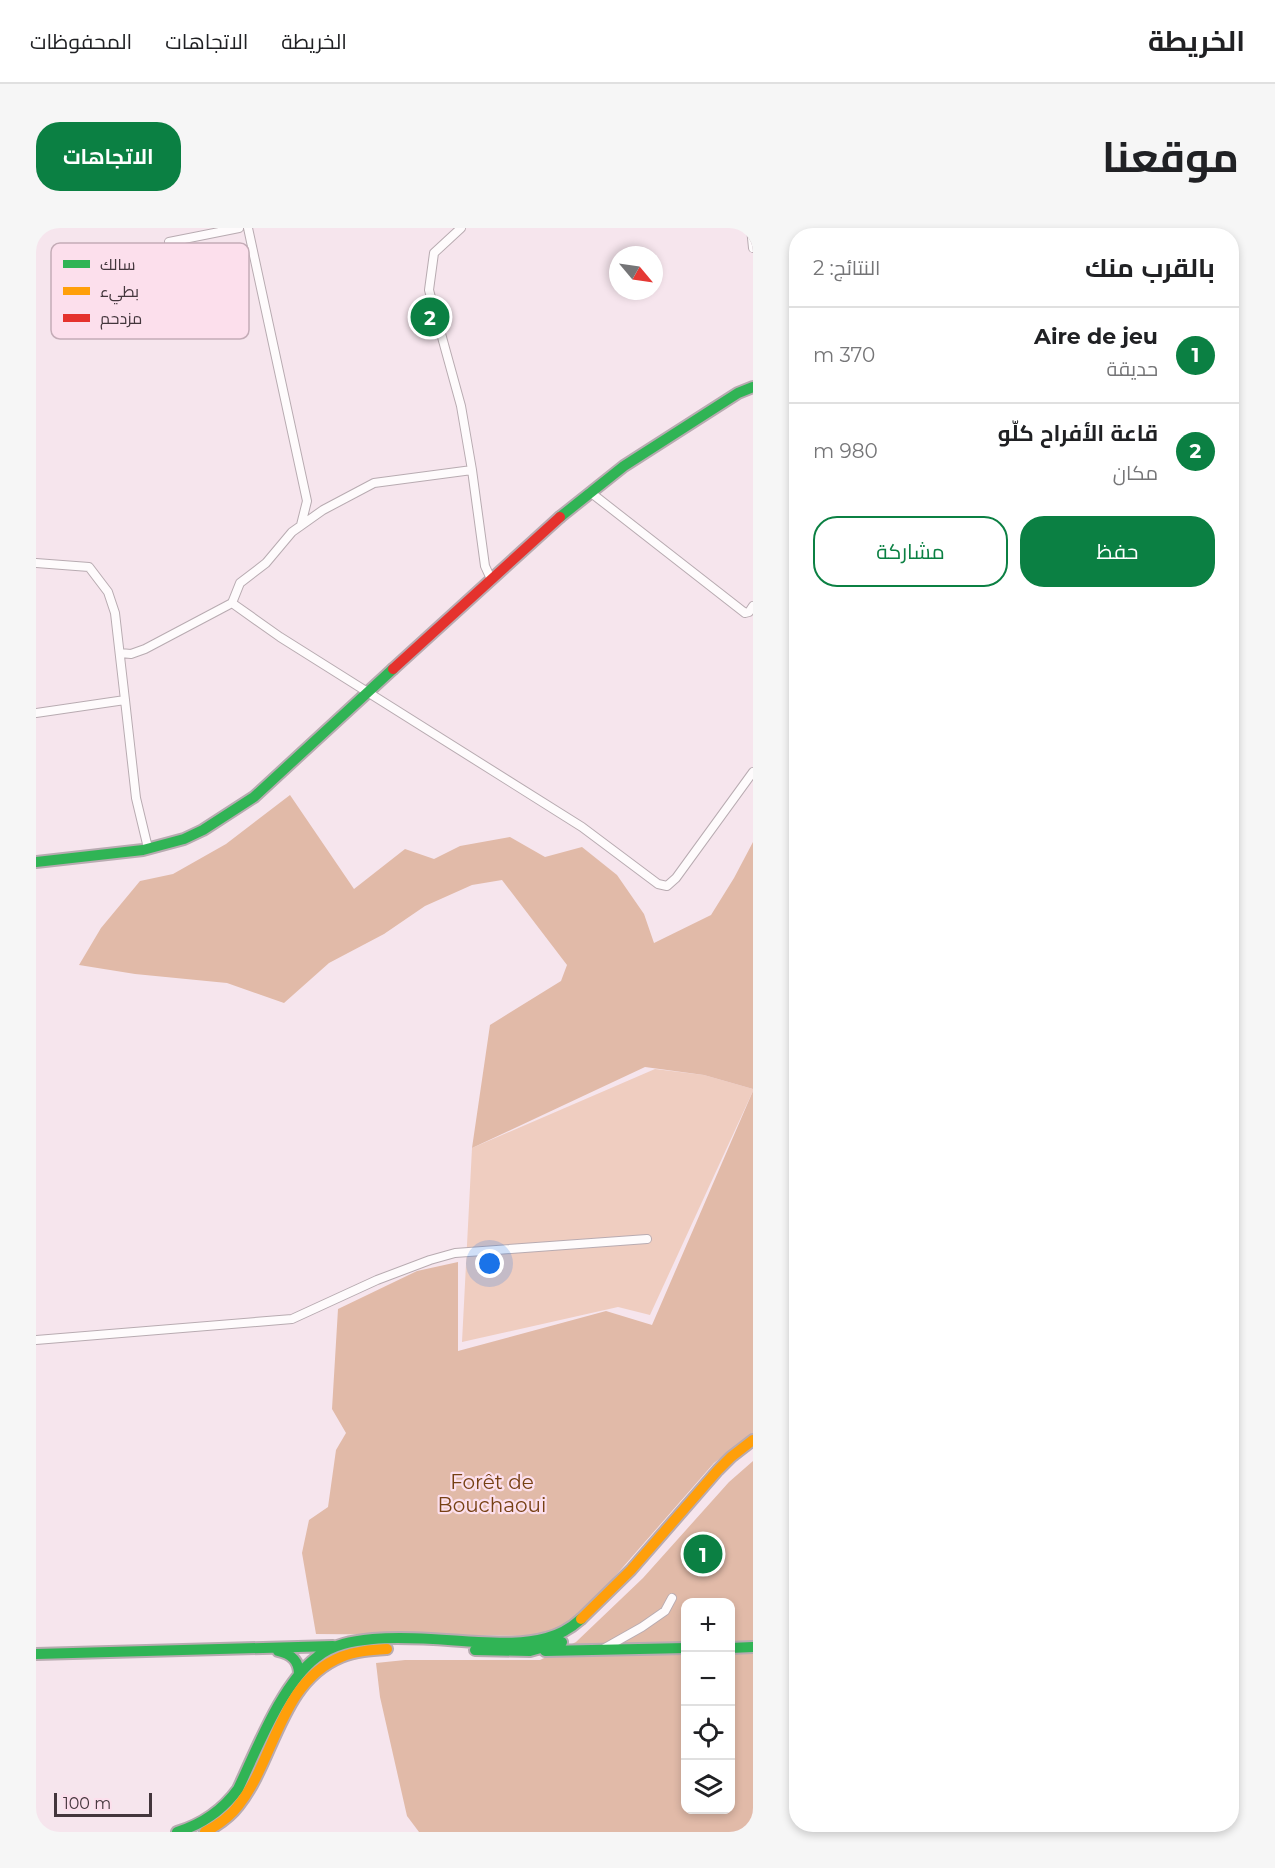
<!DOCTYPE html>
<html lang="ar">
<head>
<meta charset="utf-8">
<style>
	:root { --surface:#fff; --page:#f6f6f6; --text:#202124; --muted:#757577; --line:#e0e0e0; --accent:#0b8043 }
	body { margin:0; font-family:Montserrat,Cairo,sans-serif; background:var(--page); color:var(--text); direction:rtl }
	.controls { position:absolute; right:18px; bottom:18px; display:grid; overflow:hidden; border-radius:12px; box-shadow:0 3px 9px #0003 }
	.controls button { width:54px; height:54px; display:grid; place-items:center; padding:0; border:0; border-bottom:2px solid var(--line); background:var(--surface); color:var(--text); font:30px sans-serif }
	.compass { position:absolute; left:573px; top:18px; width:54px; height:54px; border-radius:50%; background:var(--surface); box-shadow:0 3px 9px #0003; rotate:119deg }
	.scale { position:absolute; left:18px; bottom:15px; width:98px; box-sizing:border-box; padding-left:6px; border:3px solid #43363c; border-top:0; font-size:16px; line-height:21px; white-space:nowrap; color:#43363c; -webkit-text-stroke:4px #fcdfec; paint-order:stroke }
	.you { position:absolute; left:454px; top:1036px; width:21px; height:21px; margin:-15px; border:4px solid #fff; border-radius:50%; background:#1a73e8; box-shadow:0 0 0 9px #1a73e833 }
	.badge { display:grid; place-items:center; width:39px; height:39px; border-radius:50%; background:var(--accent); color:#fff; font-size:20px; font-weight:700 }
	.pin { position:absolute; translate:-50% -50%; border:3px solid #fff; box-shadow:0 2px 6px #0006 }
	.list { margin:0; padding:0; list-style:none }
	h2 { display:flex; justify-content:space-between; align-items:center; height:78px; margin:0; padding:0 24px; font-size:26px }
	h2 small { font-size:20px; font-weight:400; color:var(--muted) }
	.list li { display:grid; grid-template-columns:39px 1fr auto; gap:18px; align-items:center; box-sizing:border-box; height:96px; padding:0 24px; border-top:2px solid var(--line) }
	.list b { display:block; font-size:22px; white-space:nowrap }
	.list p { margin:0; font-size:20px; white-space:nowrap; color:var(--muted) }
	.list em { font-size:20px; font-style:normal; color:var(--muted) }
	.actions { display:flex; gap:12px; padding:18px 24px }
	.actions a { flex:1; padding:14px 0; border:2px solid var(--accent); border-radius:24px; text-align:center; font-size:21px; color:var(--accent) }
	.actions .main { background:var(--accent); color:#fff }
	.icon { flex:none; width:33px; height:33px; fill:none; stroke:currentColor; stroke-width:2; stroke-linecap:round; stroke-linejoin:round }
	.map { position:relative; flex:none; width:717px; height:1604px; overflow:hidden; direction:ltr; border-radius:24px }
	header { display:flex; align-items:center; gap:36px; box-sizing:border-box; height:84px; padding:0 30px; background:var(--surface); border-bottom:2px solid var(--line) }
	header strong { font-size:28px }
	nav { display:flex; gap:33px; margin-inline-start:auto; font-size:21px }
	.intro { display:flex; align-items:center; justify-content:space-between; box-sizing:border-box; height:144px; padding:0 36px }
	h1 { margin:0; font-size:42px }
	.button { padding:15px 27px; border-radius:24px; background:var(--accent); color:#fff; font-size:21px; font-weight:700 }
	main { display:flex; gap:36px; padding:0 36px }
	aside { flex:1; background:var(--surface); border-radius:24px; box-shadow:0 3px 9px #0003 }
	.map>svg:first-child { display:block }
	.green { fill:#efcdc0 }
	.forest { fill:#e1baa8; fill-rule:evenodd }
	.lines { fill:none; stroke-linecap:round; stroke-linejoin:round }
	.street-casing { stroke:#b8abb1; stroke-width:10 }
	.fast-casing { stroke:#b8abb1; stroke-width:14 }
	.slow-casing { stroke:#b8abb1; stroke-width:14 }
	.jam-casing { stroke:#b8abb1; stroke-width:14 }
	.street { stroke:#fefbfc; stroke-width:8 }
	.fast { stroke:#30b455; stroke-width:10 }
	.slow { stroke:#ff9f0a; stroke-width:10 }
	.jam { stroke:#e5322d; stroke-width:10 }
	.labels { text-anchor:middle; stroke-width:4.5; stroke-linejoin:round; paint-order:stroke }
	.park-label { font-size:20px; fill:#764013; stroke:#fcdfec }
	.key { fill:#fcdfec; stroke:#c4acb7; stroke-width:1.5 }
	.key-label { font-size:16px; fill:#43363c }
</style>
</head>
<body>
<header>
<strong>الخريطة</strong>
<nav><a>الخريطة</a><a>الاتجاهات</a><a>المحفوظات</a></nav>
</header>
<div class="intro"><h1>موقعنا</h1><a class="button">الاتجاهات</a></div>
<main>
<aside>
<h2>بالقرب منك<small>النتائج: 2</small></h2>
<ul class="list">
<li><span class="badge">1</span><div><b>Aire de jeu</b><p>حديقة</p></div><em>370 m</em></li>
<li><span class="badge">2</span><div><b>قاعة الأفراح كلّو</b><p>مكان</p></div><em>980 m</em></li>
</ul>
<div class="actions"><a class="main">حفظ</a><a>مشاركة</a></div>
</aside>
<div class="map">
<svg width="717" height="1604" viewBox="0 0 717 1604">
	<rect width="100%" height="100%" fill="#f6e5ed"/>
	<!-- green -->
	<path class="green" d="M619,841L668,847L717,861V863L614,1087L582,1079L426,1114L436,920Z"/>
	<!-- forest -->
	<path class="forest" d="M254,567L318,661L369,621L398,631L424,618L474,609L509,629L546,619L581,647L608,686L618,715L675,687L698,650L717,614V861L668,847L609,839L436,920L454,797L525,753L531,737L466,652L436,657L389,678L348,706L293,735L248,775L191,755L99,746L43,737L65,700L104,653L137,646L190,616Z
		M717,863V1206L678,1235L546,1386L526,1402L499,1408L280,1406L266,1325L273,1292L292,1279L300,1222L310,1205L296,1181L302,1081L381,1043L422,1034V1123L570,1083L616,1097Z
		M717,1233V1604H383L371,1588L344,1469L340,1435L369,1432H504L540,1414L607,1350L693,1254ZM650,1374H694V1582H650Z"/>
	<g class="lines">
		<defs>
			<path id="street" d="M212,0L271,273L265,297
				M425,0L398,25L393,62L425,178L436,242L449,338L455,351
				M715,0L717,20
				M133,14L203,0
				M436,242L338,255L287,282L256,304L230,335L204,355L196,375L244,409L546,599L622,656L631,658L640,650L717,544
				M554,264L709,385L713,384L717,378
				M0,335L53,339L72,364L79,385L89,472
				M84,425L95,426L109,421L196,375
				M0,485L89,472L100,570L112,620
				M0,1112L256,1091L341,1052L394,1032L419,1025L611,1011
				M567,1421L606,1399L629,1383L636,1370"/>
			<path id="fast" d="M524,289L588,238L702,165L717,159
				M0,634L107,622L148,611L167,602L218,569L357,441
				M694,1420L717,1419
				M439,1422L494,1423L526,1414
				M242,1423C255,1426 263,1432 263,1446
				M509,1423L650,1420
				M0,1426L297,1418
				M141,1604C167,1596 186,1583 202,1561C221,1521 246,1455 281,1429C297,1416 317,1413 337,1411C371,1408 407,1412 442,1414C464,1415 488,1416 510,1410C523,1407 535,1400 545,1391"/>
			<path id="slow" d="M545,1391L595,1342L682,1242L695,1229L717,1212
				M169,1604C182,1597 193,1590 202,1578C239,1532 244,1454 305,1429C320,1423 336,1422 351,1421"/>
			<path id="jam" d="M357,441L524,289"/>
		</defs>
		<!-- street casing -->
		<use href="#street" class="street-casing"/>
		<!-- fast casing -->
		<use href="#fast" class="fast-casing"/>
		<!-- slow casing -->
		<use href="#slow" class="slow-casing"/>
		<!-- jam casing -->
		<use href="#jam" class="jam-casing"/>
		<!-- street -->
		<use href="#street" class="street"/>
		<!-- fast -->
		<use href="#fast" class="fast"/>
		<!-- slow -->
		<use href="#slow" class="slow"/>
		<!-- jam -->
		<use href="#jam" class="jam"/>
	</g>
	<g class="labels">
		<!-- park labels -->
		<g class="park-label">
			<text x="456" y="1261">Forêt de<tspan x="456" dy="23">Bouchaoui</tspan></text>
		</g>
	</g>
	<!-- legend -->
	<rect x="15" y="15" width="198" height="96" rx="9" class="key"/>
	<rect x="27" y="32" width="27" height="8" fill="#30b455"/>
	<rect x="27" y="59" width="27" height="8" fill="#ff9f0a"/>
	<rect x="27" y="86" width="27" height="8" fill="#e5322d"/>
	<g class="key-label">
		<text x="64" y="42">سالك</text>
		<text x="64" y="69">بطيء</text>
		<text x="64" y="96">مزدحم</text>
	</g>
</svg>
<div class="controls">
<button>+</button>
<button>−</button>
<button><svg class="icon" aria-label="locate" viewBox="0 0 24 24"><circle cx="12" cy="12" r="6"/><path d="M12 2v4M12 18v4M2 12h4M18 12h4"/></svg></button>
<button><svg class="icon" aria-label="layers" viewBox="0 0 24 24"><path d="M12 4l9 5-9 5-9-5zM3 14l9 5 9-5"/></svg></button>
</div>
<svg class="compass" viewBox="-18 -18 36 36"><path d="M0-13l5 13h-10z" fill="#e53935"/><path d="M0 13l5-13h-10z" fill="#757577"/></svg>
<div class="scale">100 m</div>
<div class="you"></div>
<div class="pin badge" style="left:667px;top:1326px">1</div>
<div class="pin badge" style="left:394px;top:89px">2</div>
</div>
</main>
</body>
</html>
